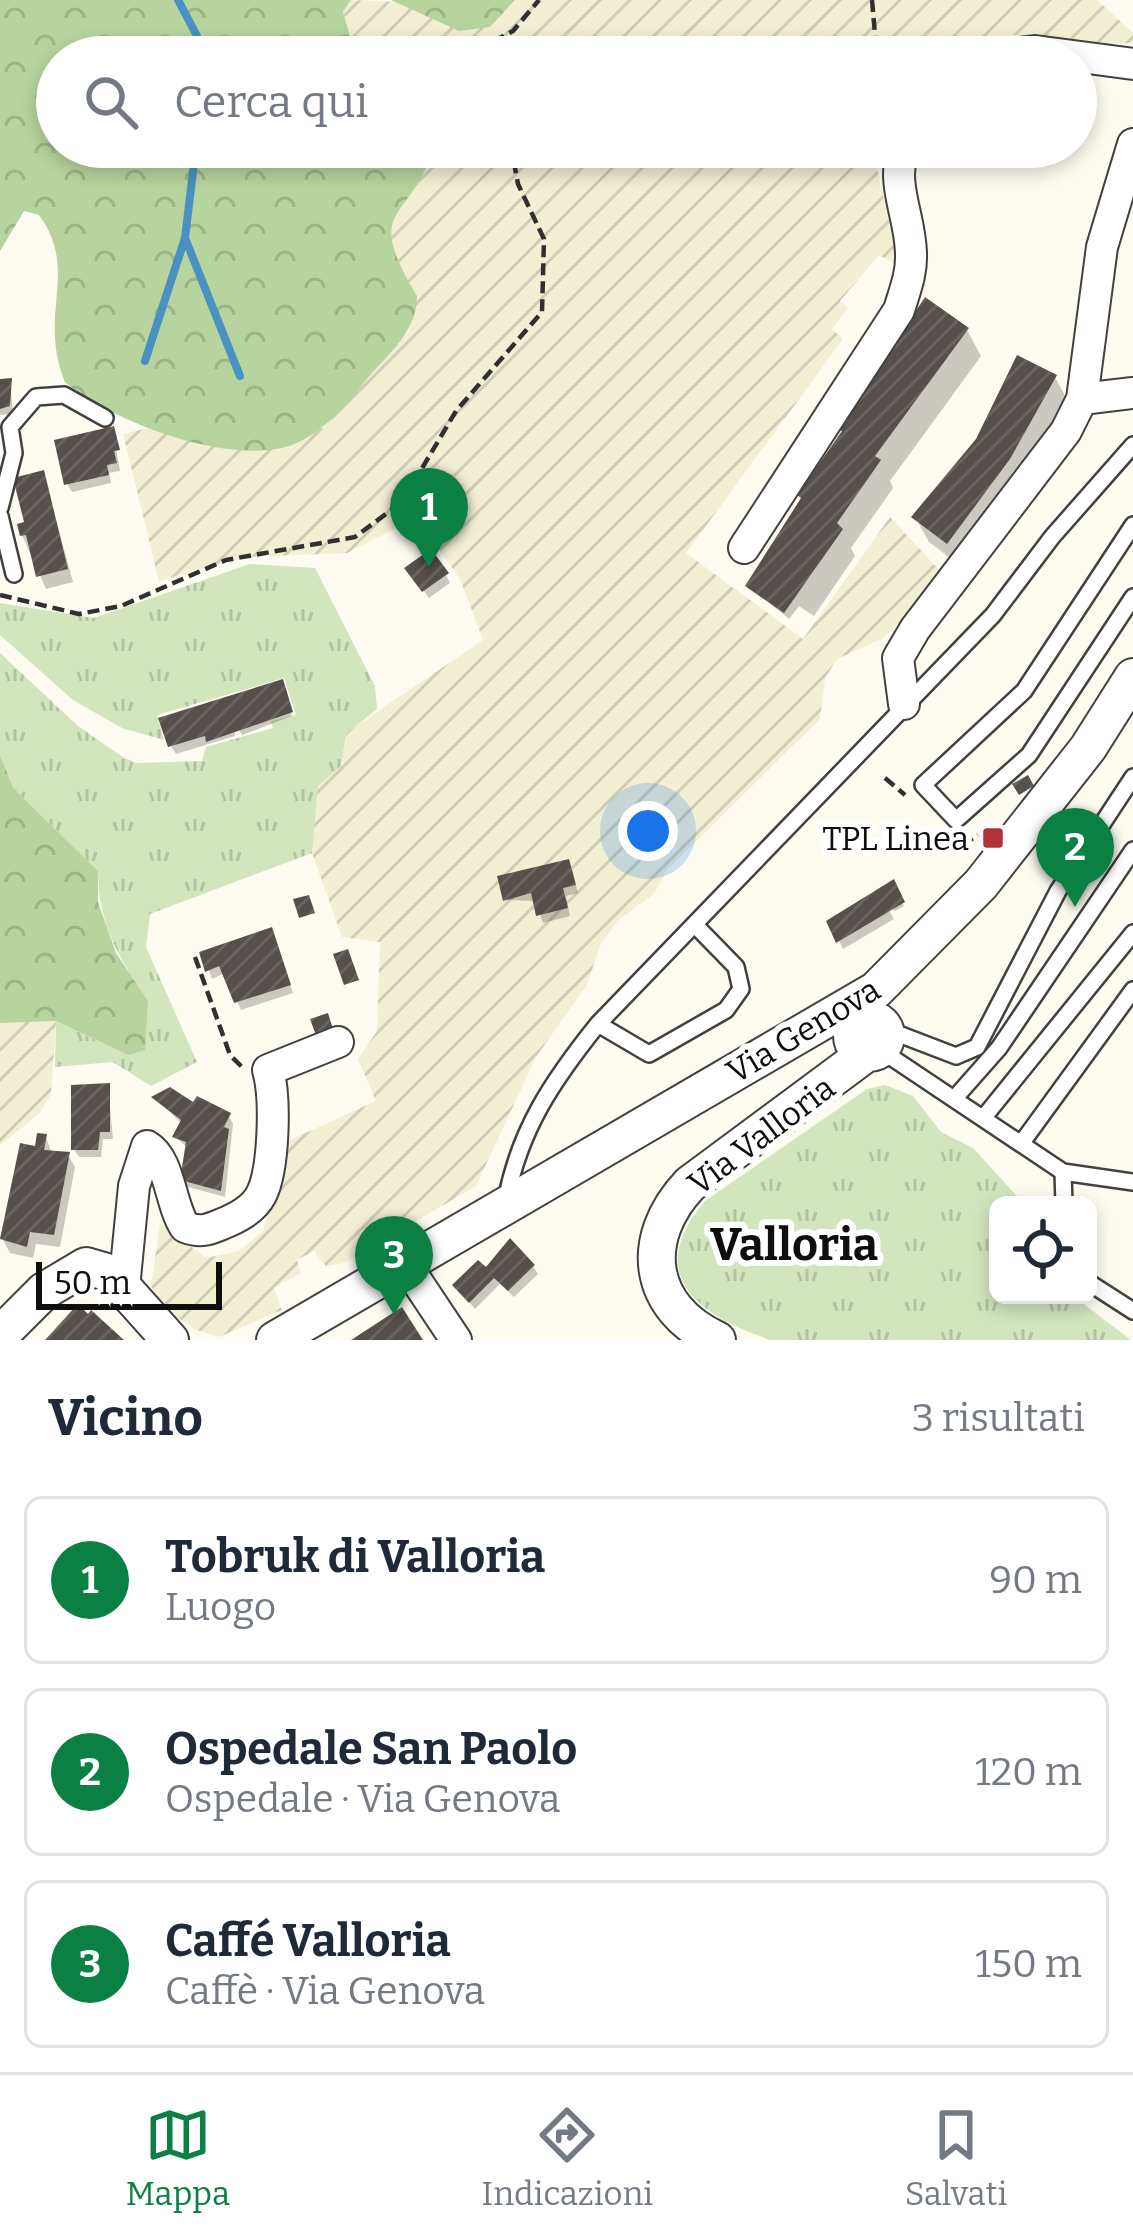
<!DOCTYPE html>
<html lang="it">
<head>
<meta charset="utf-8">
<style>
	:root { --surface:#fff; --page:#f6f6f7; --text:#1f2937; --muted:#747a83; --line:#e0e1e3; --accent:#0b8043 }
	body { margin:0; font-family:Bitter,serif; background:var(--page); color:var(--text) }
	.controls { position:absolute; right:36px; bottom:36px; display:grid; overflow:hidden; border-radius:18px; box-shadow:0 6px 18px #0003 }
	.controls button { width:108px; height:108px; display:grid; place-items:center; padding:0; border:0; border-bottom:3px solid var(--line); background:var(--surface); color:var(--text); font:60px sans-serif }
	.scale { position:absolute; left:36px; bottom:30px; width:186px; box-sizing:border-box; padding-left:12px; border:6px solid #0e0e0e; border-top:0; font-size:33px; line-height:42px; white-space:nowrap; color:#0e0e0e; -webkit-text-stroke:9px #fff; paint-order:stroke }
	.you { position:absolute; left:648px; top:831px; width:42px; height:42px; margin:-30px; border:9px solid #fff; border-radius:50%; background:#1a73e8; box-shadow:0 0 0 18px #1a73e833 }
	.badge { display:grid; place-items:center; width:78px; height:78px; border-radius:50%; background:var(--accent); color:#fff; font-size:39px; font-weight:700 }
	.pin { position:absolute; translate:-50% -99px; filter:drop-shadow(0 3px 6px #0008) }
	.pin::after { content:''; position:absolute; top:63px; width:42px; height:36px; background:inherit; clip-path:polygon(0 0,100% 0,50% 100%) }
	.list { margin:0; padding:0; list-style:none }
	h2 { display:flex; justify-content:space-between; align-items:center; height:156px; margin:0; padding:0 48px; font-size:51px }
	h2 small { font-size:39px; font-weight:400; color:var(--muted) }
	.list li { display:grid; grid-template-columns:78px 1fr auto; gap:36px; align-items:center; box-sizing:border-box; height:168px; margin:0 24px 24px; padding:0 24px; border:3px solid var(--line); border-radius:18px }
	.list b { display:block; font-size:45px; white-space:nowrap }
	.list p { margin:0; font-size:39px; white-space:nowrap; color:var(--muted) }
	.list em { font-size:39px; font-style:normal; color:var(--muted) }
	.icon { flex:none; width:66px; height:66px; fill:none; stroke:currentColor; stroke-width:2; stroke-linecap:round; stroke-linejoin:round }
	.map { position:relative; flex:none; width:1133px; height:1340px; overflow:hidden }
	.search { position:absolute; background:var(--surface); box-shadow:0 6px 18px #0003; left:36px; right:36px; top:36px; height:132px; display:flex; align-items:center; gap:30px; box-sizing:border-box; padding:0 42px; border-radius:66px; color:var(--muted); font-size:45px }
	.sheet { height:732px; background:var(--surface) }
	nav { display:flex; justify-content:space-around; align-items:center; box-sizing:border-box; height:168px; border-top:3px solid var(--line); background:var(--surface); font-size:33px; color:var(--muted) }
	nav a { display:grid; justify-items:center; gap:6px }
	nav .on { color:var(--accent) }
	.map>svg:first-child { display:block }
	.farmland { fill:url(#farmland-furrows) }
	.grass { fill:url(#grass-tufts) }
	.forest { fill:url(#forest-crowns) }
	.shadow { fill:#0003 }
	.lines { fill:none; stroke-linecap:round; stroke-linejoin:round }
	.stream { stroke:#4891c0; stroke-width:8 }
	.building { fill:url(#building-hatch) }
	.service-casing { stroke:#414141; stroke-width:20 }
	.minor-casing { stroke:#414141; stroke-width:34 }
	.tertiary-casing { stroke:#414141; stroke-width:40 }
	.path { stroke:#303030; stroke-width:4.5; stroke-dasharray:12 6; stroke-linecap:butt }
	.service { stroke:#fff; stroke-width:15 }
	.minor { stroke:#fff; stroke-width:30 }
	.tertiary { stroke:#fff; stroke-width:36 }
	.poi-dot { fill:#b1333a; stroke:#fff; stroke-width:4.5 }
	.labels { text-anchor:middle; stroke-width:12; stroke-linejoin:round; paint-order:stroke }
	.poi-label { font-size:33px; fill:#0e0e0e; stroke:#fff; text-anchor:end }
	.street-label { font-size:33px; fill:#0e0e0e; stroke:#fff }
	.district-label { font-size:45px; font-weight:bold; fill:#0e0e0e; stroke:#fff }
</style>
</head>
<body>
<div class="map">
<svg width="1133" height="1340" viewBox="0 0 1133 1340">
	<defs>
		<pattern id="farmland-furrows" width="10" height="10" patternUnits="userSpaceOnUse" patternTransform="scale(3)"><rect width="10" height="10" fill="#f2efd3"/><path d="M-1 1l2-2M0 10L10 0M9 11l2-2" fill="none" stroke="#ceccb4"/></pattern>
		<pattern id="grass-tufts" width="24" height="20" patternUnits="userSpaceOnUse" patternTransform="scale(3)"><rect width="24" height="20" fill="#d2e5bd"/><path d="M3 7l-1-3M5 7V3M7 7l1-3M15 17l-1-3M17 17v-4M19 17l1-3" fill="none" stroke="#b3c3a1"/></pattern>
		<pattern id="forest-crowns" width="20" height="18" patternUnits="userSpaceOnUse" patternTransform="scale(3)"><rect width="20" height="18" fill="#b7d49e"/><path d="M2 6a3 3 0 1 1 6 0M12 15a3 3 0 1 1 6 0" fill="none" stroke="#9cb587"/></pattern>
		<pattern id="building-hatch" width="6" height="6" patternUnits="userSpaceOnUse" patternTransform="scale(3)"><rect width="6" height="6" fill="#564f4b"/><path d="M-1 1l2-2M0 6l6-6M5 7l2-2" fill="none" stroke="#696461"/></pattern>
	</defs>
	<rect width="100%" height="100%" fill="#fefbf1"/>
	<!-- farmland -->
	<path class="farmland" d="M351,0L510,7L515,0H1097L1133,33V43L1071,45L1017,35L990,38L952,57H379L350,36L343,12Z
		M434,147H872L899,266L879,255L840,301L848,308L832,329L843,339L686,553L803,639L890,517L942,573L943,582L883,638L837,659L825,678L820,719L667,870L654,894L617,921L600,946L587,985L536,1057L476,1186L344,1263L326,1266L314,1251L297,1260L301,1273L274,1288L282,1310L219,1337L194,1329L164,1308L151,1286L160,1223L206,1258L239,1251L263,1231L288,1141L376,1101L358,1059L377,1031L380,942L342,937L312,853L317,786L341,766L346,733L483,640L460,579L416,518L347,553L246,557L159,581L123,434L148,428L203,445L324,428L409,331L417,296L391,253L390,227Z
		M56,1021L51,1094L40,1113L0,1145V1023Z"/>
	<!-- grass -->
	<path class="grass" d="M250,564L315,568L375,686L377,709L346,734L341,766L318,786L312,853L150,914L146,947L197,1062L151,1086L113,1062L55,1067L56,1021L128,1055L148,1001C119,959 98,923 98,871L14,789L0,755V653L78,726L121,756L136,763L202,761L206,747L273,728L271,721L296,715L284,678L157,715L164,740L122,728L73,700L0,635V603L94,618Z
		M885,1085L913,1096L941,1132L973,1148L1025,1205H998V1295H1072L1131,1340H770C699,1315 642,1276 705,1201L867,1089Z"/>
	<!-- forest -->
	<path class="forest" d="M0,0H351L343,12L350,36L379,57H57V147H434C409,226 362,204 417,296C417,329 393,350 372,373C350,400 330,427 299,442C239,471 112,422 65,382C37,314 80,271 39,215L24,211L0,251Z
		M391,0H515L490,27L459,31Z
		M0,755L14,789L98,871V902L116,953L148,1001L145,1050L128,1055L56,1021L0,1023Z"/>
	<!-- shadow -->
	<path class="shadow" d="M926,302L967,330L981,356L890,481L893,488L851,548L855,556L814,616L799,606L789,619L748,586Z
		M1055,377L1069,403L962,567L929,542L915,517Z
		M10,381L13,414L0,415V382Z
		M113,430L120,471L109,473L111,483L72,492L67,484Z
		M43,473L73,582L46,589L22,535Z
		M446,575L450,583L429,598L413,576Z
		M283,686L292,716L242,735L232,717L235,736L176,754L171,746Z
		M572,870L578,893L566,896L570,916L543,923L536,901L505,900Z
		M892,883L904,906L895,911L885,904L894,919L843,949L830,922Z
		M275,939L293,993L241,1010L225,973L212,979L203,953Z
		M108,1086L113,1139H103L101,1157H79L74,1149Z
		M156,1098L229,1116L233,1124L225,1197L188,1187L183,1179L188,1148L175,1137L182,1124Z
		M46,1137L52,1154L68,1155L75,1167L60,1247L36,1244L33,1258L10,1253L3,1240Z
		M533,1266L538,1274L514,1297L500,1284L475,1309L456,1286L486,1272Z"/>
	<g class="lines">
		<!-- stream -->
		<path class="stream" d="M178,0L197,36L199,57
			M185,238L240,376
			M145,361L185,238L196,147"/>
	</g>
	<!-- building -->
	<path class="building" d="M925,297L969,328L875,456L881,460L837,523L843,529L784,613L745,586L801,498L797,495L842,431L837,429Z
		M1017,355L1057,375L1010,459L947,544L911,517L976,439Z
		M12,378L10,406L0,409V379Z
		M114,426L120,450L114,451L117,463L107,465L109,475L64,485L54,440Z
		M44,470L68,569L36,577L26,535L20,536L17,524L24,522L13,478Z
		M431,549L449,573L422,592L404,568Z
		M283,679L293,712L206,742L205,736L168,747L158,718Z
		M1028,775L1034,786L1019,795L1012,784Z
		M569,859L576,885L563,888L568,908L536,916L531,893L503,901L497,876Z
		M894,879L905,902L836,943L826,921Z
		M309,895L315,913L299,918L293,899Z
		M272,927L291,985L234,1003L219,966L205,972L199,952Z
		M348,949L359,980L344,985L333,954Z
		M328,1013L334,1032L317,1038L310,1019Z
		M110,1083V1132H100L98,1150H71V1085Z
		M170,1087L193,1102L197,1096L231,1113L224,1127L229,1129L221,1191L180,1180L186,1142L172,1137L181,1120L151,1097Z
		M37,1133L47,1134L44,1150L70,1152L54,1235L30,1232L27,1247L0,1239L20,1143L35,1146Z
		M510,1238L535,1265L508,1291L494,1278L469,1303L452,1285L478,1260L486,1267Z
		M78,1304L88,1314L91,1310L124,1340H45Z
		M402,1307L423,1340H351Z"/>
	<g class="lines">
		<defs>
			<path id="service" d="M0,508L14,453L10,427L36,397L64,395L105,418
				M0,516L14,574
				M1133,525L1024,691L923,785L956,820L1029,755L1133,597
				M598,1024L649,1054L726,1010L741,989L736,967L696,926
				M883,1028L956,1056L977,1047L1058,891L1133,777
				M879,1049L1063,1172L1133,1182
				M954,1099L999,1048L1133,850
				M984,1117L1133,933
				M1023,1141L1133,990
				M1063,1172L1064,1205
				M506,1201C519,1130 553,1080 598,1024L993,615L1052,537L1133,445
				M1088,1282L1133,1311"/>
			<path id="minor" d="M986,57L1035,51L1133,64
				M1082,399L1133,393
				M744,548L899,310C905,290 912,273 911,253C910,214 891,187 903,147
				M904,704L898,658L915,629L1066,431L1082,399L1102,247L1133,144
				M406,1265L456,1340
				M124,1288L134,1186L147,1146C170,1159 170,1205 185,1227C200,1233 208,1230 222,1224C237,1218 253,1210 261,1195C274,1170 276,1098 268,1070L338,1042"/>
			<path id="tertiary" d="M852 1036a17 17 0 1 1 34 0a17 17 0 1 1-34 0Z
				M0,1335L44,1291L86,1266L110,1273L170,1340
				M275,1340L876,990L981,884L1088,748L1133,677
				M717,1340C647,1308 638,1239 690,1184L868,1052"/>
		</defs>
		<!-- service casing -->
		<use href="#service" class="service-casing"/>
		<!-- minor casing -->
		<use href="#minor" class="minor-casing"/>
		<!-- tertiary casing -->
		<use href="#tertiary" class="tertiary-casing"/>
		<!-- path -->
		<path class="path" d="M872,0L877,57
			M487,57L490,43L513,31L539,0
			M0,595L79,614L121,606L226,560L355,537L402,502L456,411L542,312L544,239L518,184L511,147
			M885,778L905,795
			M951,840L956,849L978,835
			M195,957L230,1055L244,1069"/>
		<!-- service -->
		<use href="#service" class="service"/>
		<!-- minor -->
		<use href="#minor" class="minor"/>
		<!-- tertiary -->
		<use href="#tertiary" class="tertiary"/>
	</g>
	<!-- markers -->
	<rect class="poi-dot" x="981" y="826" width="24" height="24" rx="6"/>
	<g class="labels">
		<!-- poi labels -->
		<g class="poi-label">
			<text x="969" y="850">TPL Linea</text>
		</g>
		<!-- street labels -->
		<g class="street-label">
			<text transform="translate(803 1030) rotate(-31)" y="12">Via Genova</text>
			<text transform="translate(761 1135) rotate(-37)" y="12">Via Valloria</text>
		</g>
		<!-- district labels -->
		<g class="district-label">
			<text x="794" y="1260">Valloria</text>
		</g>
	</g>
</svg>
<div class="controls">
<button><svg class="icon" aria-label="locate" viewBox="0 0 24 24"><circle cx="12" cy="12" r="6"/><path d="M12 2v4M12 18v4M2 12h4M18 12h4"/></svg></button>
</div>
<div class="scale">50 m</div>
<div class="you"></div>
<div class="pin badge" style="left:429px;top:567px">1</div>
<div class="pin badge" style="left:1075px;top:907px">2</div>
<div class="pin badge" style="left:394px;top:1315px">3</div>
<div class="search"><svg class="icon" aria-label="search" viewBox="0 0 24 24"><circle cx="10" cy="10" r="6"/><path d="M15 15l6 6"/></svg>Cerca qui</div>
</div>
<section class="sheet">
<h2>Vicino<small>3 risultati</small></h2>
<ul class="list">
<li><span class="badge">1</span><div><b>Tobruk di Valloria</b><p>Luogo</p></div><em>90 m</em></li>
<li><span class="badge">2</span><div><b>Ospedale San Paolo</b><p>Ospedale · Via Genova</p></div><em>120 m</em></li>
<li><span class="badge">3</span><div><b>Caffé Valloria</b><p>Caffè · Via Genova</p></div><em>150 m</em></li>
</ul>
</section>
<nav>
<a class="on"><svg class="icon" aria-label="map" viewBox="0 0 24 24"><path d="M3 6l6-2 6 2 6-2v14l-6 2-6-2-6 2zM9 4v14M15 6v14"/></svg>Mappa</a>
<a><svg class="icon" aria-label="directions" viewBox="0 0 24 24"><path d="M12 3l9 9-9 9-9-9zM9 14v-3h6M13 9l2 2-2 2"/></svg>Indicazioni</a>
<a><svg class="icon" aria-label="saved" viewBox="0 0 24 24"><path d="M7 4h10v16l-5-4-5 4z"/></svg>Salvati</a>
</nav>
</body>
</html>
